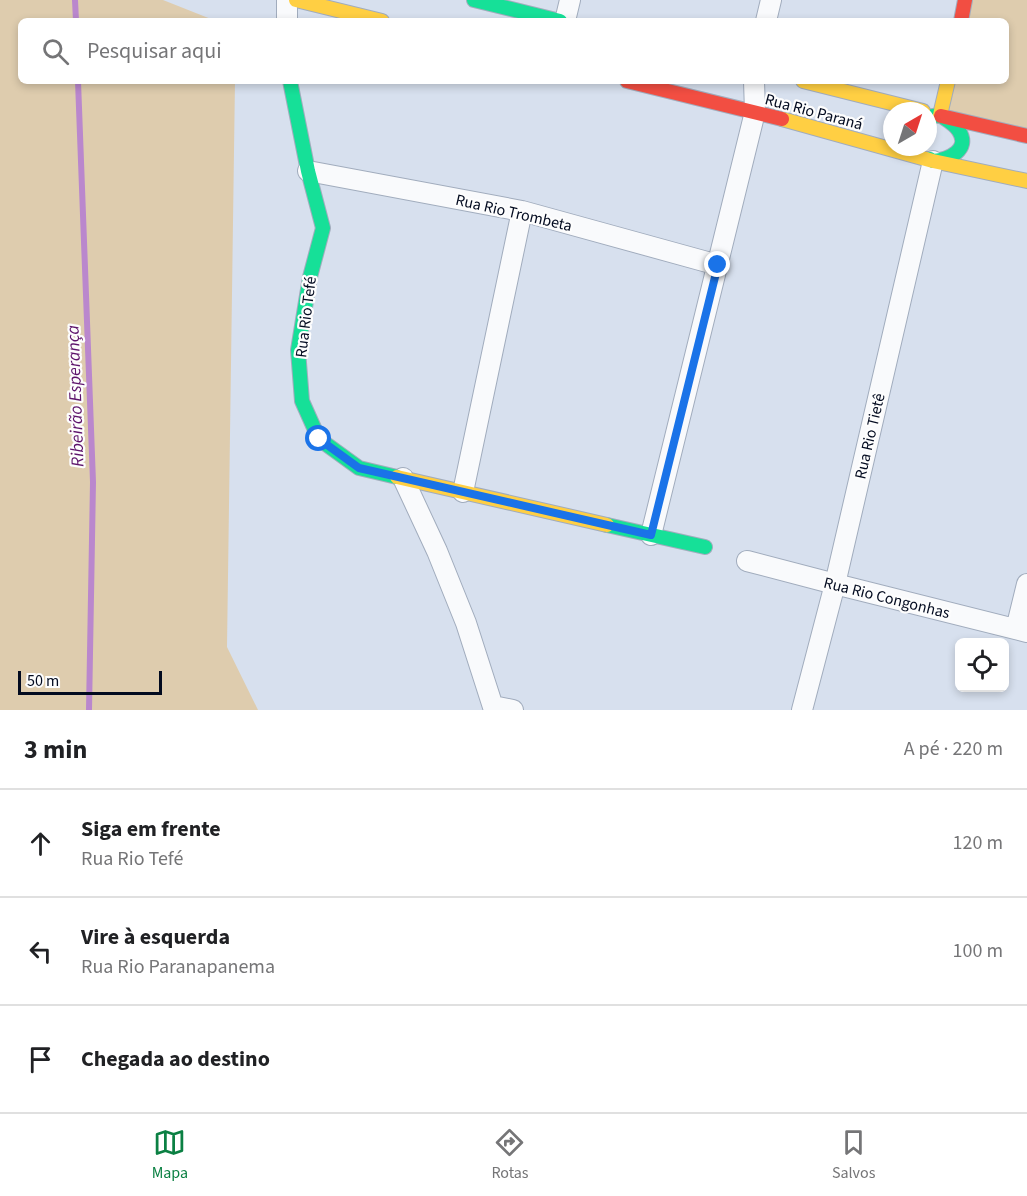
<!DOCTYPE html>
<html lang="pt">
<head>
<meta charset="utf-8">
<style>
	:root { --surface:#fff; --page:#f2f2f2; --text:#202124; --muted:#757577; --line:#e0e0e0; --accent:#0b8043 }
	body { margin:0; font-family:"Source Sans 3",sans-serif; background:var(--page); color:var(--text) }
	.controls { position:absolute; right:18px; bottom:18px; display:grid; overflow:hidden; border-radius:9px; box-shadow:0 3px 9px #0003 }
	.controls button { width:54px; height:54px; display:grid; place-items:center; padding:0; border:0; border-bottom:2px solid var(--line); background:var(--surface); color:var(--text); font:30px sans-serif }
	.compass { position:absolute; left:883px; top:102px; width:54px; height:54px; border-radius:50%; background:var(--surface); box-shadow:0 3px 9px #0003; rotate:39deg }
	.scale { position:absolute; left:18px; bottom:15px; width:144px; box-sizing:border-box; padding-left:6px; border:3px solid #020a1f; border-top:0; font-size:16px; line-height:21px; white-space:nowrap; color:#020a1f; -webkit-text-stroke:4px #fdfdfd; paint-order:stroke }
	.stop { position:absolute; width:18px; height:18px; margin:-14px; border:4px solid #1a73e8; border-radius:50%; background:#fff }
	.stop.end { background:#1a73e8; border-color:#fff; box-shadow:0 2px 6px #0008 }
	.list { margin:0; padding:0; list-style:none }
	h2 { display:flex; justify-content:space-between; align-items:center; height:78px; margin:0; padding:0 24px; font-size:26px }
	h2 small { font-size:20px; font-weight:400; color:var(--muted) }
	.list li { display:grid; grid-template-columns:39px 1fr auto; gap:18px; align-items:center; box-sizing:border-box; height:108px; padding:0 24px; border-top:2px solid var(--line) }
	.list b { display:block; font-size:22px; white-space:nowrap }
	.list p { margin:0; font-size:20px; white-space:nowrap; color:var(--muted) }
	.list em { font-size:20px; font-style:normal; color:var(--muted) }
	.icon { flex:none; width:33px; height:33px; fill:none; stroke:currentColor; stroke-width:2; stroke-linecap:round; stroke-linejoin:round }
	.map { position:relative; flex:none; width:1027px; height:710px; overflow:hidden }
	.search { position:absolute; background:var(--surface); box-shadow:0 3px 9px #0003; left:18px; right:18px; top:18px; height:66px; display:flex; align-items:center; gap:15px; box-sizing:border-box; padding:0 21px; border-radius:9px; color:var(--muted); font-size:22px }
	.sheet { height:402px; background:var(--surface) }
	nav { display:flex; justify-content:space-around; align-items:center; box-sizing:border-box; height:84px; border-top:2px solid var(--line); background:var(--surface); font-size:16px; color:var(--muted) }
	nav a { display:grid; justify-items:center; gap:3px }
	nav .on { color:var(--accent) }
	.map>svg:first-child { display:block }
	.green { fill:#deccae }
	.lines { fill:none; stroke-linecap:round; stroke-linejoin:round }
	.stream { stroke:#ba87cd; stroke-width:6 }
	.street-casing { stroke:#a1acbd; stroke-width:22 }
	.fast-casing { stroke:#a1acbd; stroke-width:16 }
	.slow-casing { stroke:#a1acbd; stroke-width:16 }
	.jam-casing { stroke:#a1acbd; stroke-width:16 }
	.street { stroke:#f9fafc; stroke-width:20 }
	.fast { stroke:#16e098; stroke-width:14 }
	.slow { stroke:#ffcf43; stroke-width:14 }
	.jam { stroke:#f24e42; stroke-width:14 }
	.route { stroke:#1a73e8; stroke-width:8 }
	.labels { text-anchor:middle; stroke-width:4.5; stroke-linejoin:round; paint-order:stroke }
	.street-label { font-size:16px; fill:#020a1f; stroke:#fdfdfd }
	.water-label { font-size:18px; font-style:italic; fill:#5d136b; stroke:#fdfdfd }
</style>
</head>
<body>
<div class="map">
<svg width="1027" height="710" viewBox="0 0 1027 710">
	<rect width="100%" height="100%" fill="#d7e0ee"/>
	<!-- green -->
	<path class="green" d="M0,0H163L216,21H21V81H235L227,647L258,710H0Z
		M965,0H1027V136L940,115L948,81H1006V21H961Z"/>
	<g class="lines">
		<!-- stream -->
		<path class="stream" d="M75,0L76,21
			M78,81L93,482L89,710"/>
		<defs>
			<path id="street" d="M287,21V0
				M565,21L570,0
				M766,21L771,0
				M308,171L522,211L718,265
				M403,478L437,551L466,623L494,710
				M463,492L522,211
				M651,535L755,112L754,81
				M747,561L835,584L1027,632
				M1016,629L1027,584
				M493,706L513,710
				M802,710L835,584L933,161"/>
			<path id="fast" d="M474,0L560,21
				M290,81L308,171L323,228L310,277L298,350L302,401L319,439L359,468L397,477
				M928,117L940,115C947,120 955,124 959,131C971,150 948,160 933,161L930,159
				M607,525L705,547"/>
			<path id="slow" d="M296,0L382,21
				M803,81L923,111
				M940,115L948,81
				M782,119L933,161L1027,181
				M397,477L607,525"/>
			<path id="jam" d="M961,21L965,0
				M627,81L782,119
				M941,116L1027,136"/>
		</defs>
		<!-- street casing -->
		<use href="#street" class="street-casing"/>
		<!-- fast casing -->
		<use href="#fast" class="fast-casing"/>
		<!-- slow casing -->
		<use href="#slow" class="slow-casing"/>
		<!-- jam casing -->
		<use href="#jam" class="jam-casing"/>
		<!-- street -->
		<use href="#street" class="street"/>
		<!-- fast -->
		<use href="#fast" class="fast"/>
		<!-- slow -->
		<use href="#slow" class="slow"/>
		<!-- jam -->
		<use href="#jam" class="jam"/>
	</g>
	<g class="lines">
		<!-- route -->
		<path class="route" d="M319,439L359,468L651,535L718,265"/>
	</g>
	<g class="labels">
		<!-- street labels -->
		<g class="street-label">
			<text transform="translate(814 111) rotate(15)" y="6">Rua Rio Paraná</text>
			<text transform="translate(514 212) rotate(13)" y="6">Rua Rio Trombeta</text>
			<text transform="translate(305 317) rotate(-83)" y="6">Rua Rio Tefé</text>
			<text transform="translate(869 436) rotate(-77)" y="6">Rua Rio Tietê</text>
			<text transform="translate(887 597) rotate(14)" y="6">Rua Rio Congonhas</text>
		</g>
		<!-- water labels -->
		<g class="water-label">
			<text transform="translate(75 396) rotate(-92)" y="6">Ribeirão Esperança</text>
		</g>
	</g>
</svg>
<div class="controls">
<button><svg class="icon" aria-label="locate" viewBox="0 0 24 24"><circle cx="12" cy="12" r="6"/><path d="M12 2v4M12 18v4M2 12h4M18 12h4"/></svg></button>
</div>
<svg class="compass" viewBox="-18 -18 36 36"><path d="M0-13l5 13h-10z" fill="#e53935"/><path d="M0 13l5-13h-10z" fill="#757577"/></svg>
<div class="scale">50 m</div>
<div class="stop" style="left:319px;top:439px"></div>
<div class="stop end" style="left:718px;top:265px"></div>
<div class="search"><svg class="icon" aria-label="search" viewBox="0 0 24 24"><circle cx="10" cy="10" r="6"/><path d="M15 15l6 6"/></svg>Pesquisar aqui</div>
</div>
<section class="sheet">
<h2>3 min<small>A pé · 220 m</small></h2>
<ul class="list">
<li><svg class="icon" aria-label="ahead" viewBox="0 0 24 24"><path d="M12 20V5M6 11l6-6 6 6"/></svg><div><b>Siga em frente</b><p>Rua Rio Tefé</p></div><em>120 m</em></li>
<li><svg class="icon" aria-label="left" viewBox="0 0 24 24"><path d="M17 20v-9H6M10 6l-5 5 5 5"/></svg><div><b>Vire à esquerda</b><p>Rua Rio Paranapanema</p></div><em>100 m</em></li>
<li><svg class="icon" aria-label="arrive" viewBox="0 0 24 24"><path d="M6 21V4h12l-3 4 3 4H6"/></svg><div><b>Chegada ao destino</b></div></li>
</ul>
</section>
<nav>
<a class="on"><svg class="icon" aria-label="map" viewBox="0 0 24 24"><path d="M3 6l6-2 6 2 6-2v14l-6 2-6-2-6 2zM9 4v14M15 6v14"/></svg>Mapa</a>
<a><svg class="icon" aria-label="directions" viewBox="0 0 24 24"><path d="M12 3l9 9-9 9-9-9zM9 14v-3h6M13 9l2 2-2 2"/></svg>Rotas</a>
<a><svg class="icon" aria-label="saved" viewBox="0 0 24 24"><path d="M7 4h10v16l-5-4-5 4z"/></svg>Salvos</a>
</nav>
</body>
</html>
